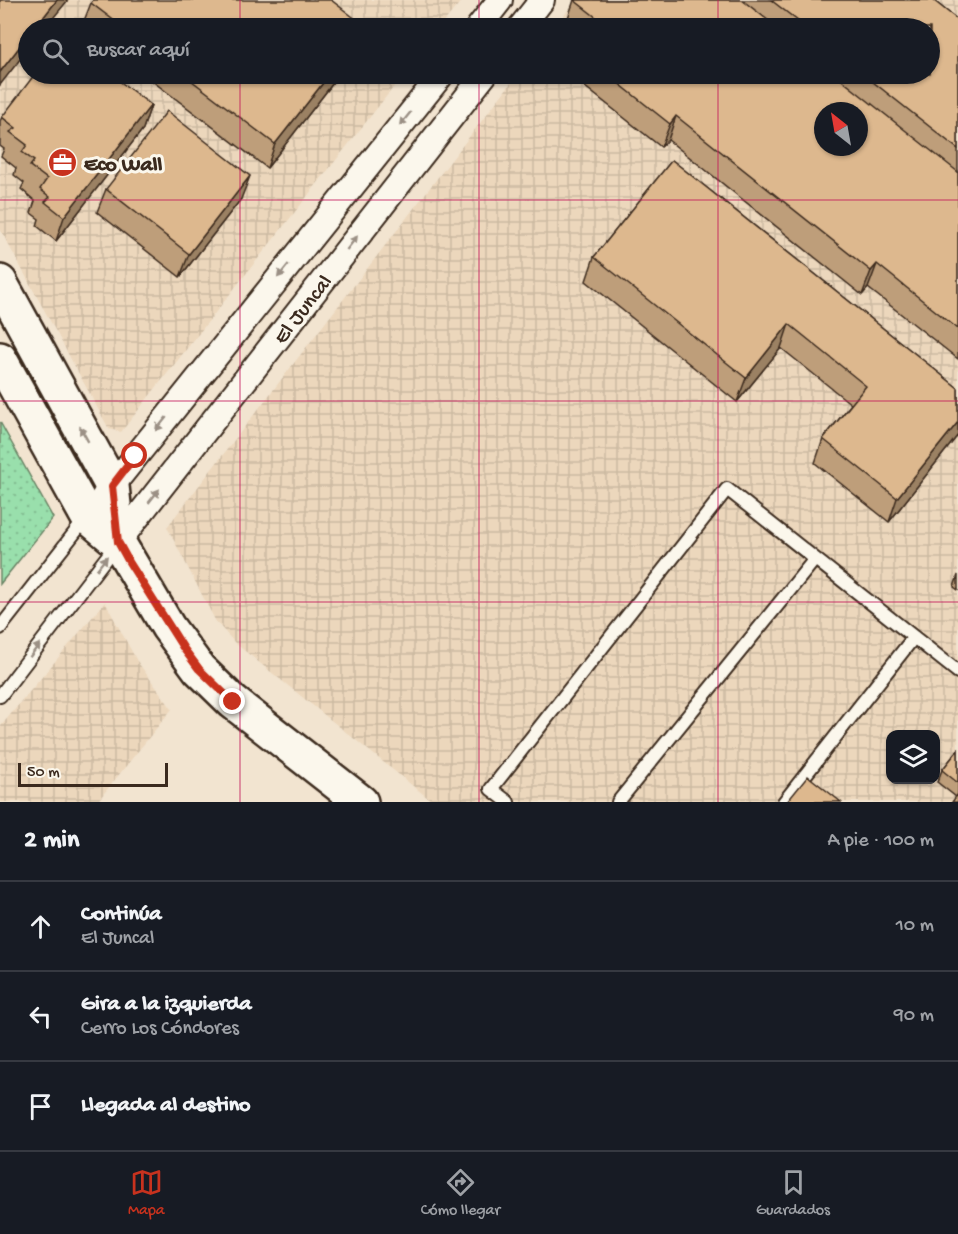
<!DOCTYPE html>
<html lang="es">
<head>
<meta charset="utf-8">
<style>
	:root { --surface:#171b24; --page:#242831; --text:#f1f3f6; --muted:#9ea1a6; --line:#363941; --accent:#c8321e }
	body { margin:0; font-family:"Gochi Hand",sans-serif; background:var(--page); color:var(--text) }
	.controls { position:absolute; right:18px; bottom:18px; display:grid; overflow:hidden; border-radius:12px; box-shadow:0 2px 4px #0004 }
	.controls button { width:54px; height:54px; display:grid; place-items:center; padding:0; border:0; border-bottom:2px solid var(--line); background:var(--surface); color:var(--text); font:30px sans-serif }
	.compass { position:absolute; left:814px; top:102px; width:54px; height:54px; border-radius:50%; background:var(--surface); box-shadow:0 2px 4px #0004; rotate:329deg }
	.scale { position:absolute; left:18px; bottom:15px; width:150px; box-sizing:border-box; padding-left:6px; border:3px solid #3b2a1e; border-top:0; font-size:16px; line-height:21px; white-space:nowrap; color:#3b2a1e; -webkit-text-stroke:4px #fbf7ec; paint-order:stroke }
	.stop { position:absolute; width:18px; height:18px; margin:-14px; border:4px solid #c8321e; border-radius:50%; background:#fff }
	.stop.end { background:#c8321e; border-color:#fff; box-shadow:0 2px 6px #0008 }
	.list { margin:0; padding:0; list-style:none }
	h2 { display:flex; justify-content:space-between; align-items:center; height:78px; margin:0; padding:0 24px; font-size:26px }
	h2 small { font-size:20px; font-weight:400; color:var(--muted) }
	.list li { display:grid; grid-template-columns:39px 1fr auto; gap:18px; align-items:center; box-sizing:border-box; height:90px; padding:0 24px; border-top:2px solid var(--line) }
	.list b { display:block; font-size:22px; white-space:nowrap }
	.list p { margin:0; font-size:20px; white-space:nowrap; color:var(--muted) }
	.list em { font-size:20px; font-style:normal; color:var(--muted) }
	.icon { flex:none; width:33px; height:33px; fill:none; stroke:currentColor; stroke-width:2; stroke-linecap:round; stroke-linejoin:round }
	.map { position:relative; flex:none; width:958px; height:802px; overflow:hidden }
	.search { position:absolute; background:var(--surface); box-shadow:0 2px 4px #0004; left:18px; right:18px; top:18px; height:66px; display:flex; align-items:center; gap:15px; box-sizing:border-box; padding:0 21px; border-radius:33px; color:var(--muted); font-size:22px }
	.sheet { height:348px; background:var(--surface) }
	nav { display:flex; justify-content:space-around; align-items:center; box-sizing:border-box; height:84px; border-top:2px solid var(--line); background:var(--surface); font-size:16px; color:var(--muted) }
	nav a { display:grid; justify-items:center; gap:3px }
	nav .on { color:var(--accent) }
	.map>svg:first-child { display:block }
	.industrial { fill:url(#industrial-grid); fill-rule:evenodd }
	.grass { fill:url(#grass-dots); stroke:#6a8465; stroke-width:1.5 }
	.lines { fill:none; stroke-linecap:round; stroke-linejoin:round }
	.lane-casing { stroke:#3b2a1e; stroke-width:16 }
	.street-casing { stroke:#3b2a1e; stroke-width:28 }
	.secondary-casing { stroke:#3b2a1e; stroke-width:38 }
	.lane { stroke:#fbf7ec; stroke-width:12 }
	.street { stroke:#fbf7ec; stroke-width:24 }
	.secondary { stroke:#fbf7ec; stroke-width:33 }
	.wall { fill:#be9e7a; stroke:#3b2a1e; stroke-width:1.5 }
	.shaded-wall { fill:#9b8163; stroke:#3b2a1e; stroke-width:1.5 }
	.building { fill:#ddb88e; stroke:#3b2a1e; stroke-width:1.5; fill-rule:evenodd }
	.oneway { fill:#9b9085 }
	.route { stroke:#c8321e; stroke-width:8 }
	.grid { fill:none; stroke:#c2185b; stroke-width:1.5; stroke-opacity:0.55 }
	.labels { text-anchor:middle; stroke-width:6; stroke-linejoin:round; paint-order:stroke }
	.poi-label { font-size:22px; font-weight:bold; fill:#3b2a1e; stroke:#fbf7ec; text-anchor:start }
	.street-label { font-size:22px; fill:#3b2a1e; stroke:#fbf7ec }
</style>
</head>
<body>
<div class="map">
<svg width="958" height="802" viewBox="0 0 958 802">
	<defs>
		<pattern id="industrial-grid" width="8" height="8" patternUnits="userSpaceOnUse" patternTransform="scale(1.5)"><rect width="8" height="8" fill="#ecd7bc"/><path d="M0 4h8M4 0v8" fill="none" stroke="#cbb9a1"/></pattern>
		<pattern id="grass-dots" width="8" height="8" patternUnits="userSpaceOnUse" patternTransform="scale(1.5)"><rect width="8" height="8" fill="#99dfac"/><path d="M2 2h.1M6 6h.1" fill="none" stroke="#85c094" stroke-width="1.8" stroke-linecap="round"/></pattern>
	</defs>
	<rect width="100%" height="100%" fill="#f2e4d0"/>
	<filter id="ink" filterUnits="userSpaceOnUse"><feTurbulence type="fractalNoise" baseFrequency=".0167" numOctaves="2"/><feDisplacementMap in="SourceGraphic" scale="12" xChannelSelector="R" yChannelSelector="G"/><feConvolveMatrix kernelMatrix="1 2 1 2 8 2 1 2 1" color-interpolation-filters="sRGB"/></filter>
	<g filter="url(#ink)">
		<!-- industrial -->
		<path class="industrial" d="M0,0H462L439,28H28V74H404L121,432L109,429L0,229Z
			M576,0H958V802H433L235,643L216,622L167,527L518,74H930V28H554ZM823,111H859V147H823ZM890,734H936V780H890Z
			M105,602L137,661L172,709L97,802H0V727Z"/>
		<!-- grass -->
		<path class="grass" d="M0,422L53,518L0,584Z"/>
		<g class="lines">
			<defs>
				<path id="lane" d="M0,628L87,517
					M0,696L116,545
					M508,802L491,789L727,489L958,672
					M618,802L815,559
					M784,802L914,637"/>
				<path id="street" d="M478,28L500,0
					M520,28L542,0
					M104,496L442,74
					M118,542L485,74"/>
				<path id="secondary" d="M0,282L112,486L118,542
					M0,359L87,516L118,542L168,627L199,669L233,702L361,802"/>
			</defs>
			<!-- lane casing -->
			<use href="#lane" class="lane-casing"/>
			<!-- street casing -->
			<use href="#street" class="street-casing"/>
			<!-- secondary casing -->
			<use href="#secondary" class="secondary-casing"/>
			<!-- lane -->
			<use href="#lane" class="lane"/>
			<!-- street -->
			<use href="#street" class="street"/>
			<!-- secondary -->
			<use href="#secondary" class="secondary"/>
		</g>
		<!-- wall -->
		<path class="wall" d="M574,0H933L958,20V359L868,288L862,295L668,140L661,147L579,82L583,74H930V28H572L566,24Z
			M91,3L365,28H85L82,26Z
			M143,74H340L267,168Z
			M151,105L143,129L56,241L37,226L39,219L31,213L35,201L21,189L24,183L14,175L16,168L1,156L4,149L0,146V121L2,117Z
			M672,160L958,388V435L889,522L815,463L823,439L851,404L781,348L737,402L586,281L594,257Z
			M106,189L241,199L180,277L97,212Z
			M958,575V590L954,587Z
			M958,750V802L956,797L937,782L942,770Z"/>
		<!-- shaded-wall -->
		<path class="shaded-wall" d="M57,0H68L45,28H35Z
			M28,36V49L0,85V72Z
			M330,74H340L267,168L275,144Z
			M151,105L143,129L56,241L64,217Z
			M676,116L668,140L661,147L670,124Z
			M250,176L241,199L180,277L189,254Z
			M877,264L868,288L862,295L871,271Z
			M789,324L781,348L737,402L746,378Z
			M958,422V435L889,522L897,498Z"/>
		<!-- building -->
		<path class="building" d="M0,0H57L35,28H28V36L0,72Z
			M93,0H331L366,27L365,28H124L91,3Z
			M574,0H742L778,28H610Z
			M771,0H933L958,20V149L863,74H930V28H807Z
			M35,74H110L151,105L64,217L45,202L50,197L40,189L47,179L30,166L34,161L22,152L27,145L10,132L16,128L2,117Z
			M183,74H330L275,144Z
			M607,74H834L958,172V329L877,264L871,271L676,116L670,124ZM823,111H859V147H823Z
			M167,111L250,176L189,254L106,189Z
			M672,160L958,388V422L897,498L823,439L866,386L789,324L746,378L594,257Z
			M958,750V783L942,770Z
			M808,776L841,802H787Z
			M958,794V802H952Z"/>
		<!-- one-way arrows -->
		<defs><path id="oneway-solid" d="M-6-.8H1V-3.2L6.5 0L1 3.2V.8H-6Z" transform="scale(1.5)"/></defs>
		<g class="oneway">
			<use href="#oneway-solid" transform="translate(405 119) rotate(129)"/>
			<use href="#oneway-solid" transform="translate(352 243) rotate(-52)"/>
			<use href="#oneway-solid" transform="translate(283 271) rotate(129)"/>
			<use href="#oneway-solid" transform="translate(161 424) rotate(129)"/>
			<use href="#oneway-solid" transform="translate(84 434) rotate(-119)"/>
			<use href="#oneway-solid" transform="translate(154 496) rotate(-52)"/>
			<use href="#oneway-solid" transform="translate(102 563) rotate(-52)"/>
			<use href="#oneway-solid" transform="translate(35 650) rotate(-53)"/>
		</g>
	</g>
	<g class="lines" filter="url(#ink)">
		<!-- route -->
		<path class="route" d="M135,456L112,486L118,542L129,562L184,649L199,669L233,702"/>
	</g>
	<!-- grid -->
	<path class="grid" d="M240,0V28M479,0V28M718,0V28M240,74V802M479,74V802M718,74V802M0,200H958M0,401H958M0,602H958"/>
	<!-- icons -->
	<defs>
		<symbol id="office-disc" viewBox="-11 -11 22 22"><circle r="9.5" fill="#c8321e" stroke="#fbf7ec"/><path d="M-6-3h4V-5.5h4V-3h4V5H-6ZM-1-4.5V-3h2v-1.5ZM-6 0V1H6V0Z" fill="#fff"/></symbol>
	</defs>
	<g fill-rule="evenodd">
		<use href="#office-disc" x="46" y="146" width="33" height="33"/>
	</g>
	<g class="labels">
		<!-- poi labels -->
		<g class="poi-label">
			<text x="84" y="170">Eco Wall</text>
		</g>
		<!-- street labels -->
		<g class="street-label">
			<text transform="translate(301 308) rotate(-52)" y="8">El Juncal</text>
		</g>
	</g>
</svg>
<div class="controls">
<button><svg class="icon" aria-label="layers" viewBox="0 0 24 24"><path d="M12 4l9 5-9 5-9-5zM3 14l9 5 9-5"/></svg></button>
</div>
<svg class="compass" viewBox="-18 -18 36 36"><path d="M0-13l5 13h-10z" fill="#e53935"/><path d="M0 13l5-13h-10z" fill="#9ea1a6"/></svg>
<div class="scale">50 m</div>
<div class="stop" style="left:135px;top:456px"></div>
<div class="stop end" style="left:233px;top:702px"></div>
<div class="search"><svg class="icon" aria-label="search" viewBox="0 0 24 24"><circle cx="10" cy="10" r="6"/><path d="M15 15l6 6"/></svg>Buscar aquí</div>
</div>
<section class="sheet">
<h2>2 min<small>A pie · 100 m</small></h2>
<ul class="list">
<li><svg class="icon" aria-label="ahead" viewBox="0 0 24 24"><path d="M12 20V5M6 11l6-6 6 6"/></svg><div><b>Continúa</b><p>El Juncal</p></div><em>10 m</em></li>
<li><svg class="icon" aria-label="left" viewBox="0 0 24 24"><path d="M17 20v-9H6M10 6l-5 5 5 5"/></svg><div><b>Gira a la izquierda</b><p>Cerro Los Cóndores</p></div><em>90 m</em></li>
<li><svg class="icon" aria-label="arrive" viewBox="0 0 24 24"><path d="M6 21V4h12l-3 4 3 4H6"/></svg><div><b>Llegada al destino</b></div></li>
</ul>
</section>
<nav>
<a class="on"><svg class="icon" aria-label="map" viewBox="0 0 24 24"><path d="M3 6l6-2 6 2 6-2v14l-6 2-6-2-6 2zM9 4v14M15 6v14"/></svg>Mapa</a>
<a><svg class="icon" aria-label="directions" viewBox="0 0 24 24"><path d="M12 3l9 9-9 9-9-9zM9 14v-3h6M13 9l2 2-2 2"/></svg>Cómo llegar</a>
<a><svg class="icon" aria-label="saved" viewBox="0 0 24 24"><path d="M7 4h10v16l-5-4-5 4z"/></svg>Guardados</a>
</nav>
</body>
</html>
